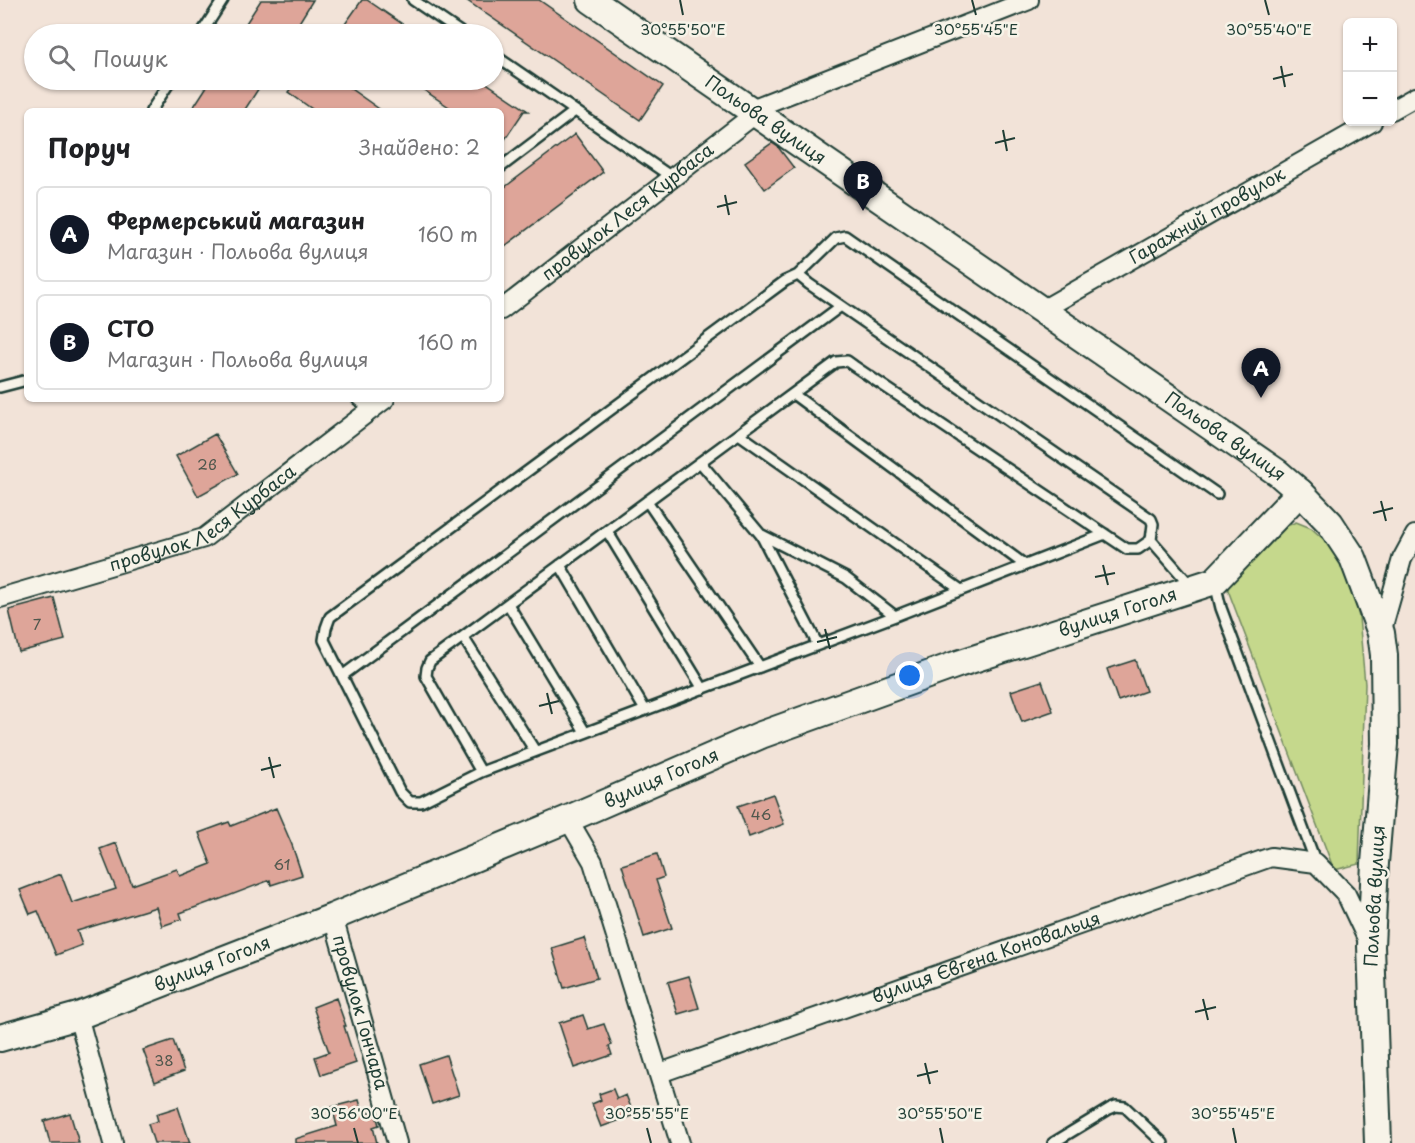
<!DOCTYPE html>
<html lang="uk">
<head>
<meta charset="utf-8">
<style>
	:root { --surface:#fff; --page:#f2f2f2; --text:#202124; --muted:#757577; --line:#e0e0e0; --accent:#111827 }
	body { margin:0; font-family:"Playpen Sans",sans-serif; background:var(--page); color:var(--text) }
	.controls { position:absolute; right:18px; top:18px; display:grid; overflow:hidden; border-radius:9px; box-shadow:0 2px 4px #0004 }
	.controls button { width:54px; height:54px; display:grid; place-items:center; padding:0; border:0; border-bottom:2px solid var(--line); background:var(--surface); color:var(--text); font:30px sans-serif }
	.you { position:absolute; left:910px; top:676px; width:21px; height:21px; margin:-15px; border:4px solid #fff; border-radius:50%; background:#1a73e8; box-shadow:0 0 0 9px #1a73e833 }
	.badge { display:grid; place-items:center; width:39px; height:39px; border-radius:50%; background:var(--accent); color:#fff; font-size:20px; font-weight:700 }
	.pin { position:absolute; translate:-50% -50px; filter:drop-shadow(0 2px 3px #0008) }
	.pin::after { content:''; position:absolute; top:32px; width:21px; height:18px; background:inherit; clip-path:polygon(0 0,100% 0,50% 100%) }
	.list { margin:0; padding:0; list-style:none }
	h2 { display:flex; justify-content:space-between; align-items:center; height:78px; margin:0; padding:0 24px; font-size:26px }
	h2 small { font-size:20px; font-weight:400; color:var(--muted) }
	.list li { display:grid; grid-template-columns:39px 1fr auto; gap:18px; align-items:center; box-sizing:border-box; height:96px; margin:0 12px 12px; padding:0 12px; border:2px solid var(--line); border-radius:9px }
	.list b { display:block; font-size:22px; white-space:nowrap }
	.list p { margin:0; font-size:20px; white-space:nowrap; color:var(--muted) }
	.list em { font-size:20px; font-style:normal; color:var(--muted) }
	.icon { flex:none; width:33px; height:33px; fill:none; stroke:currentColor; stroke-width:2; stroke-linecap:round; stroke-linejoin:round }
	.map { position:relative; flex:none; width:1415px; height:1143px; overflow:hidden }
	.search { position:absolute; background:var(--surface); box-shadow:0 2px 4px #0004; left:24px; top:24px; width:480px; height:66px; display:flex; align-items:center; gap:15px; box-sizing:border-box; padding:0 21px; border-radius:33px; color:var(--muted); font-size:22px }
	.panel { position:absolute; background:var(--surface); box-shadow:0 2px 4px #0004; left:24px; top:108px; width:480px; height:294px; border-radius:9px }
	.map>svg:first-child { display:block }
	.green { fill:#c5d88c; stroke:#728a60; stroke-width:1.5 }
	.building { fill:#dea599; stroke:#1f3d34; stroke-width:1.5 }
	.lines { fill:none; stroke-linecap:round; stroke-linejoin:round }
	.lane-casing { stroke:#1f3d34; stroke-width:14 }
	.street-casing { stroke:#1f3d34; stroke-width:22 }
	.secondary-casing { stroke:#1f3d34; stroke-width:30 }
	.lane { stroke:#f7f3e8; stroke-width:9 }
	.street { stroke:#f7f3e8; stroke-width:18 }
	.secondary { stroke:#f7f3e8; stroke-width:26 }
	.ticks { fill:none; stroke:#1f3d34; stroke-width:2 }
	.labels { text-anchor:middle; stroke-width:5; stroke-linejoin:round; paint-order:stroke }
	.number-label { font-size:15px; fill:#4f574d }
	.street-label { font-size:18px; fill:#1f3d34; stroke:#f7f3e8 }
	.ticks-label { font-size:15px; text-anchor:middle; fill:#1f3d34; stroke:#f7f3e8; stroke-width:5; stroke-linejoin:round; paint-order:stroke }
</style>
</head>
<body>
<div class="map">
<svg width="1415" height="1143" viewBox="0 0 1415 1143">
	<rect width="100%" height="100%" fill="#f2e3d8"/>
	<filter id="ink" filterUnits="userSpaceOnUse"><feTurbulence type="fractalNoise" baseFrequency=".0167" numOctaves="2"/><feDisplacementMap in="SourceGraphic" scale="12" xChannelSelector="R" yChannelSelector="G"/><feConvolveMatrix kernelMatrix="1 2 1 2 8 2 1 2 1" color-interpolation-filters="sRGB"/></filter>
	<g filter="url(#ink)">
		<!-- green -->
		<path class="green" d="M1296,522L1311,528L1329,544L1350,580L1359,617L1365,684L1359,864L1334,870L1228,590V578L1273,532Z"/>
		<!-- building -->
		<path class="building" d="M261,0H313L292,34H239Z
			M362,0H367L417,34H338Z
			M466,0H539L663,86L640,120Z
			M211,80H264L244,111H191Z
			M297,80H338L382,111H315L288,92Z
			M409,80H482L528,111H524L501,145V111H455Z
			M575,134L603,172L501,249V190Z
			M772,143L778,147L794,168L765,189L745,162Z
			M215,434L238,474L198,496L176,456Z
			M54,598L65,640L19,652L9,610Z
			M1135,660L1146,691L1118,701L1107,669Z
			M1042,681L1053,711L1022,722L1011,691Z
			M773,794L784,824L749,837L738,806Z
			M276,808L292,845L302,875L271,885L270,880L213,902V901L180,913L182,919L162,926L156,907L77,931L82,945L56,955L38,911L30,914L20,890L61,874L72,903L116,889L100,849L116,843L132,885L177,869L180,876L211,864L199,833L229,822L231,826Z
			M657,854L664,877L656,880L672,928L644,937L622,865Z
			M584,938L597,978L564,988L552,948Z
			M689,976L699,1008L678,1014L668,982Z
			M336,998L346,1026H344L356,1063L321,1075L315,1057L329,1052L313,1007Z
			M583,1015L588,1029L604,1024L612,1045L609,1046L612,1055L574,1068L559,1023Z
			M173,1040L184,1071L155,1082L143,1050Z
			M446,1055L459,1095L432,1104L419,1064Z
			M613,1089L617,1099L626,1095L634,1115L601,1127L592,1104L601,1100L599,1094Z
			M359,1100L363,1114L375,1111L379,1125L373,1127L377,1143H295V1139L337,1126L332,1107Z
			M178,1107L190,1143H154L148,1124L158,1121L156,1114Z
			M70,1113L79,1143H50L44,1121Z"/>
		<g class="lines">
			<defs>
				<path id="lane" d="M413,0L463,34
					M201,34L223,0
					M494,55L673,178
					M151,111L171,80
					M501,167L575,111
					M798,275L836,238L845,236L1217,494
					M0,387L27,380
					M793,394L1025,565
					M357,399L371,410
					M739,434L961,590
					M700,462L761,535L818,645
					M647,501L760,667
					M607,531L703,689
					M1105,534L895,616L481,772L421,802H410L400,792L324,640L326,628L330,617L785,281L798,275L809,284L1151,519L1153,524L1151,540
					M762,535L846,578L895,616
					M560,565L645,710
					M1215,583L1221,608L1316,863
					M508,604L585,732
					M463,637L535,751
					M342,676L841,306
					M481,772L426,676L427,668L430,661L836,362L847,361L854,366L1127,549H1138L1151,540L1191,586
					M1053,1143L1109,1109L1116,1106L1125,1107L1163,1143"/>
				<g id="street">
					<path d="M749,110L1029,0"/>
					<path d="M1392,110L1415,97"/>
					<path id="s1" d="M501,310L755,114"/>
					<path id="s2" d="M1042,310L1372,122"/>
					<path id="s3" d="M0,598L204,538L385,399"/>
					<path d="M1381,633L1402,559L1415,535"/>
					<path d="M568,819L593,862L680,1143"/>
					<path id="s4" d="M333,917L397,1143"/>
					<path d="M78,1016L113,1143"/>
					<path id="s5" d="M660,1073L1271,857L1316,863L1346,894L1370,945"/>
				</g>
				<g id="secondary">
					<path id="s6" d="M591,0L1278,473L1300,492L1330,523L1353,558L1381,633L1384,655L1385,744L1375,863L1371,946L1378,1143"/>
					<path id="s7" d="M0,1038L78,1016L333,917L568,819L761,735L958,664L1215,581L1300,492"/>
				</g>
			</defs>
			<!-- lane casing -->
			<use href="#lane" class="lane-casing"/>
			<!-- street casing -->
			<use href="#street" class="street-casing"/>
			<!-- secondary casing -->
			<use href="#secondary" class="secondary-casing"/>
			<!-- lane -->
			<use href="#lane" class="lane"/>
			<!-- street -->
			<use href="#street" class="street"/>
			<!-- secondary -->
			<use href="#secondary" class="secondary"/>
		</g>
	</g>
	<!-- ticks -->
	<path class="ticks" d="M680,0L683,15M972,0L976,15M1265,0L1269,15M1281,66L1285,87M1273,79L1293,74M1003,130L1007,151M995,143L1015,138M725,195L729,215M717,207L737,202M1381,501L1386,521M1373,513L1393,508M1103,565L1108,585M1095,577L1115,573M825,629L830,649M817,642L837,637M547,693L552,714M539,706L559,701M269,757L274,778M261,770L281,765M1203,999L1208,1020M1195,1012L1216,1007M925,1063L930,1084M917,1076L938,1071M354,1128L358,1143M647,1128L651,1143M940,1128L943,1143M1233,1128L1236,1143"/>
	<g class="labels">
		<!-- number labels -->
		<g class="number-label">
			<text x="207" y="470">2в</text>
			<text x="37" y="630">7</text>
			<text x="761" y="820">46</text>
			<text x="282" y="870">61</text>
			<text x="164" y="1066">38</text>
		</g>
		<!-- street labels -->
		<g class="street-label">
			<text dy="6" stroke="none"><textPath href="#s6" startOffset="212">Польова вулиця</textPath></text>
			<text dy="6" stroke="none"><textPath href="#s1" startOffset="160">провулок Леся Курбаса</textPath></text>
			<text dy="6" stroke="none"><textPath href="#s2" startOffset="190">Гаражний провулок</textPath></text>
			<text dy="6" stroke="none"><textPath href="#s6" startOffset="770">Польова вулиця</textPath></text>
			<text dy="6" stroke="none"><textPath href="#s3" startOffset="220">провулок Леся Курбаса</textPath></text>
			<text dy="6" stroke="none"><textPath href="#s7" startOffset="1197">вулиця Гоголя</textPath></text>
			<text dy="6" stroke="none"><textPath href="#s7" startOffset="711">вулиця Гоголя</textPath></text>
			<text transform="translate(1375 896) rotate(-87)" y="6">Польова вулиця</text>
			<text dy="6" stroke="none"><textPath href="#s5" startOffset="346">вулиця Євгена Коновальця</textPath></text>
			<text dy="6" stroke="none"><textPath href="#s7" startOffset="225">вулиця Гоголя</textPath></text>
			<text dy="6" stroke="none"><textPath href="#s4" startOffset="99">провулок Гончара</textPath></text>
		</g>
	</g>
	<g class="ticks-label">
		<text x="683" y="35">30°55'50"E</text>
		<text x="976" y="35">30°55'45"E</text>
		<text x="1269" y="35">30°55'40"E</text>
		<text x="354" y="1119">30°56'00"E</text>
		<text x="647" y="1119">30°55'55"E</text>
		<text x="940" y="1119">30°55'50"E</text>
		<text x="1233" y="1119">30°55'45"E</text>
	</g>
</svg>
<div class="controls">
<button>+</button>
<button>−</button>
</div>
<div class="you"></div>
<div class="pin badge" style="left:1261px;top:398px">A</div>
<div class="pin badge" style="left:863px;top:211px">B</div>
<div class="search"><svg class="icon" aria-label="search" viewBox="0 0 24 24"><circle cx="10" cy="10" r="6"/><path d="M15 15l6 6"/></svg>Пошук</div>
<section class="panel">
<h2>Поруч<small>Знайдено: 2</small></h2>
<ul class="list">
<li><span class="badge">A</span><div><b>Фермерський магазин</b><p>Магазин · Польова вулиця</p></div><em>160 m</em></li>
<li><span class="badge">B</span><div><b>СТО</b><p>Магазин · Польова вулиця</p></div><em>160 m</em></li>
</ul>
</section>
</div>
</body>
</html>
